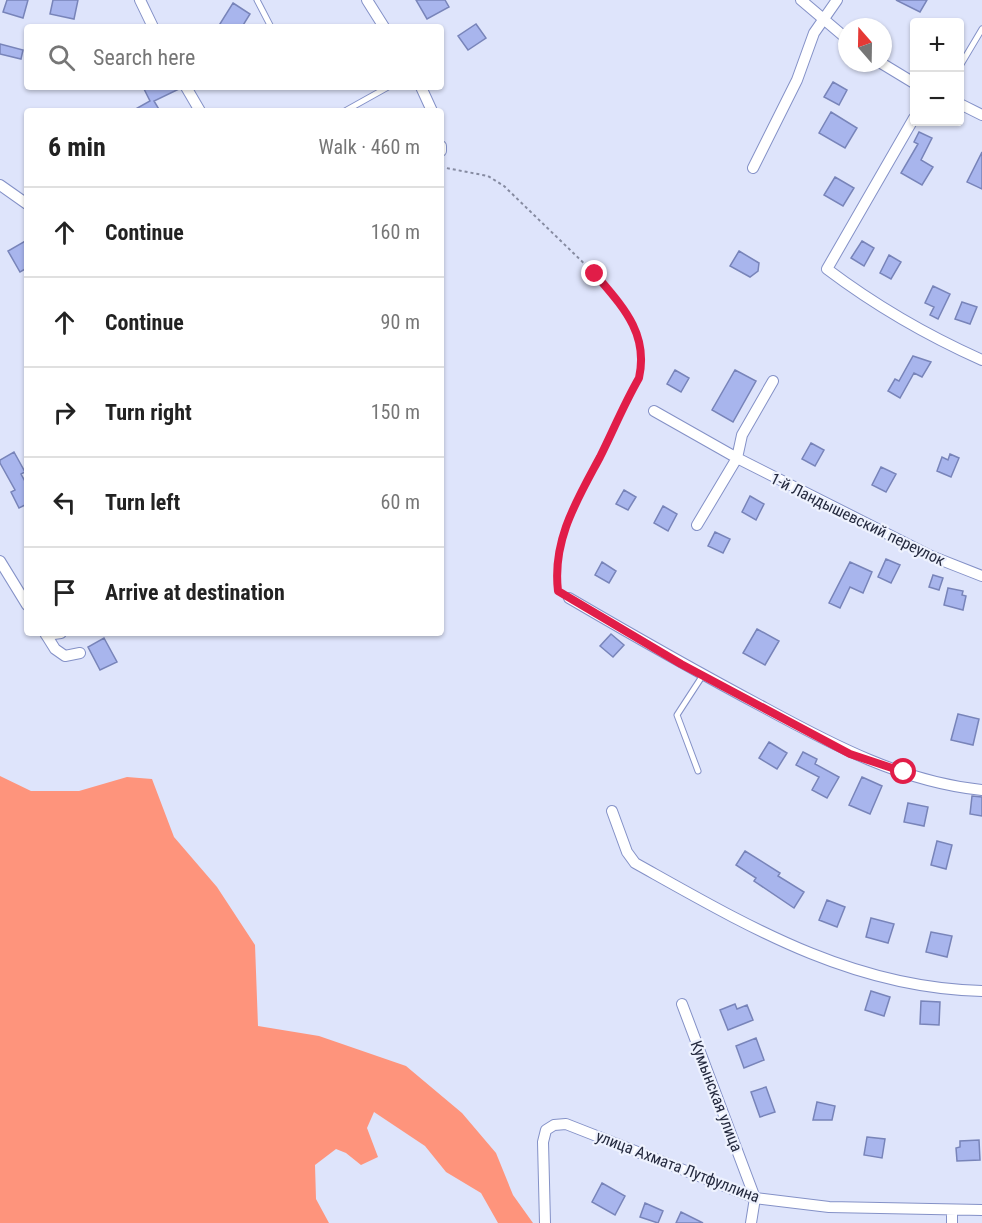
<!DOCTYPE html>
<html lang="en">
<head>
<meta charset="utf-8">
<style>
	:root { --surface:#fff; --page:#f6f6f6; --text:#222; --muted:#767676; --line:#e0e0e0 }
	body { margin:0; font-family:"Roboto Condensed",sans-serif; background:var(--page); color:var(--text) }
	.controls { position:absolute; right:18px; top:18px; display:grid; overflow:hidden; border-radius:6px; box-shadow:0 2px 4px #0004 }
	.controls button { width:54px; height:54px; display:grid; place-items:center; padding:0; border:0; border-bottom:2px solid var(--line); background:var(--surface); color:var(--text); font:30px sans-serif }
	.compass { position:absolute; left:838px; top:18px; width:54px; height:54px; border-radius:50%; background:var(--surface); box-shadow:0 2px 4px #0004; rotate:340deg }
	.stop { position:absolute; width:18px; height:18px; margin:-14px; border:4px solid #e11d48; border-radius:50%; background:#fff }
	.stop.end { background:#e11d48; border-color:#fff; box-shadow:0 2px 6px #0008 }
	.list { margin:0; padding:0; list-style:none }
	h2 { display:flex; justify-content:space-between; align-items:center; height:78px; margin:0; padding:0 24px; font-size:26px }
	h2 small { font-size:20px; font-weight:400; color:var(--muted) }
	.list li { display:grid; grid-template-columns:39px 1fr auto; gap:18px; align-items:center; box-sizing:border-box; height:90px; padding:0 24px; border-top:2px solid var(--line) }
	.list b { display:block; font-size:22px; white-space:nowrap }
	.list em { font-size:20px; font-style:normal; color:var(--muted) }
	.icon { flex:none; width:33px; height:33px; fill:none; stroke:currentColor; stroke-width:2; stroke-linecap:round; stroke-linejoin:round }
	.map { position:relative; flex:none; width:982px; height:1223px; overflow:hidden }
	.search { position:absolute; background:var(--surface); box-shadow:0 2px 4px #0004; left:24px; top:24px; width:420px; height:66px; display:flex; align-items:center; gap:15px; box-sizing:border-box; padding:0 21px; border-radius:6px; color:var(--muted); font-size:22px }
	.panel { position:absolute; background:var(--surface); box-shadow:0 2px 4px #0004; left:24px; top:108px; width:420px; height:528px; border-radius:6px }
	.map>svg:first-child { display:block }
	.forest { fill:#fe947c }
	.building { fill:#a8b5ed; stroke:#7884b9; stroke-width:1.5 }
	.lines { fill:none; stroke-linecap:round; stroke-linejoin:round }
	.service-casing { stroke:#8491c7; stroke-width:7 }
	.minor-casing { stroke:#8491c7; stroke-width:12 }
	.path { stroke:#868ba1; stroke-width:2; stroke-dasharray:3 3; stroke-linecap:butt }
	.service { stroke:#fff; stroke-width:5 }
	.minor { stroke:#fff; stroke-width:10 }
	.route { stroke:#e11d48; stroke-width:8 }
	.labels { text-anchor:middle; stroke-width:4.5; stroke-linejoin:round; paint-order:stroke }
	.street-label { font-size:16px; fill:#252a3f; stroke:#eef2fe }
</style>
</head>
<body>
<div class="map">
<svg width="982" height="1223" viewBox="0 0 982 1223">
	<rect width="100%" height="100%" fill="#dee4fb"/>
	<!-- forest -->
	<path class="forest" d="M0,776L31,791H79L127,777L152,779L174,837L217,887L255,945L258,1026L319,1036L406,1066L462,1113L496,1153L513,1195L533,1223H498L481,1193L446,1172L425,1146L374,1112L367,1128L378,1157L361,1165L346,1153L336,1149L315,1165L316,1199L329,1223H0Z"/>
	<!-- building -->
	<path class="building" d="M7,0H28L23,18L3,12Z
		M53,0H78L74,19L50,14Z
		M416,0H445L449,7L427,19Z
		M896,0H927L920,12Z
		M233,3L250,14L242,27H218Z
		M476,24L486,38L468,50L458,36Z
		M0,44L23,50L21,59L0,54Z
		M833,82L847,90L839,105L824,97Z
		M143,87H179V89L154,101L160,111H132L150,101Z
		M831,112L857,128L845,148L819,133Z
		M919,132L932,138L921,160L933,167L922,185L901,173L918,144L914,142Z
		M982,152V189L967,182Z
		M835,177L854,188L843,206L824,195Z
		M27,240V268L20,272L8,251Z
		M862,241L874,248L864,266L851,258Z
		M739,251L759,263L758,271L750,277L730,266Z
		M889,255L901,262L891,279L880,273Z
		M933,286L950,294L938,319L930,315L934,307L925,303Z
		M962,302L977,307L970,324L955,319Z
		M913,356L931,362L922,377L914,373L900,398L888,391L895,379L899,381Z
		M675,370L689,378L681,392L667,384Z
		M735,370L756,381L733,422L712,410Z
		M811,443L824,450L815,466L802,459Z
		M14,452L25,472L21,474L27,485V504L19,508L11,492L15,490L0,463V460Z
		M950,454L959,458L951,477L937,471L942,457L948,460Z
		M881,467L896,474L886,492L872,485Z
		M624,490L636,497L628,510L616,504Z
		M750,496L764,504L756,520L742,512Z
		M663,506L677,514L668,531L654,523Z
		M715,532L730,539L723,553L708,546Z
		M886,559L900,565L891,583L878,577Z
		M602,562L616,571L609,583L595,575Z
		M850,562L872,572L863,593L850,587L840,608L829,603Z
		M933,575L943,578L939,590L929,587Z
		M948,588L963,591L962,595L966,596L963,610L944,605Z
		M757,629L779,641L765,665L743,653Z
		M611,634L624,645L613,657L600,646Z
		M104,638L117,662L100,670L88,647Z
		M958,714L979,719L973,745L951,740Z
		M769,742L787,753L777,769L759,758Z
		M803,752L817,759L815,764L839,777L827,798L812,790L819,777L796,765Z
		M862,777L882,786L870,814L849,805Z
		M972,796L982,797V816L970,814Z
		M908,803L928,807L924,826L904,822Z
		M937,841L952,845L946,869L931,865Z
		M745,851L780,873L778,876L804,892L794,908L754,881L756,878L736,865Z
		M827,900L845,907L837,927L819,920Z
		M871,918L894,924L888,943L866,937Z
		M931,932L952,936L947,957L926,952Z
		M871,991L890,997L884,1016L865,1010Z
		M921,1001L940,1002L939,1025L920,1024Z
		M735,1004L737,1009L747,1005L753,1020L728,1030L720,1010Z
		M756,1038L764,1060L744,1068L736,1046Z
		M766,1087L775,1112L760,1117L751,1092Z
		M817,1102L835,1106L832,1120H813Z
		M867,1137L885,1139L882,1158L864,1155Z
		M979,1140L980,1160L957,1161L956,1148L960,1147V1141Z
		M602,1183L625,1196L615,1215L592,1202Z
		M645,1203L663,1211L658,1223L640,1217Z
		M681,1212L703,1223H676Z"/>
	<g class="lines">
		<defs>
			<path id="service" d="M257,0L271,27
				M960,66L982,29
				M345,111L388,87
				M698,771L677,715L703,675"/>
			<path id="minor" d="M140,0L153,27
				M367,0L384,27
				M801,0L847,39
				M881,63L914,83
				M186,87L200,111
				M421,87L432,111
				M960,104L982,115
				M914,118L827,269C876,306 926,335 982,360
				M441,146V151
				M753,168L797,80L814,33L837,0
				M0,185L27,204
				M654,411L737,458L931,556L982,576
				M697,525L737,458L742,435L773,381
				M0,561L27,605
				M569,598C634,636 699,673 765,708C833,745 903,782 982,790
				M45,633L55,649L65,656L80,653
				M46,635L61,633
				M612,811L627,852L635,863C746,925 850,988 982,991
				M682,1004L755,1198L751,1223
				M952,1210V1223
				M545,1223L543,1142L546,1130L554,1125L566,1124L755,1198L829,1207L982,1210"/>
		</defs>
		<!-- service casing -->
		<use href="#service" class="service-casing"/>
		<!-- minor casing -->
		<use href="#minor" class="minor-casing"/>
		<!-- path -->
		<path class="path" d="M441,167L488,176L504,186L595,274L626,310L639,338L643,362L639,378C624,404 613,431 600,457C577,500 552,540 558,591L562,593"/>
		<!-- service -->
		<use href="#service" class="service"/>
		<!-- minor -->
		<use href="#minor" class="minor"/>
	</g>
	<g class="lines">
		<!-- route -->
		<path class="route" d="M595,274C622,306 649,333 639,378C624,404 613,431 600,457C577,500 552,540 558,591L681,664L850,754L904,772"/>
	</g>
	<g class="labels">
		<!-- street labels -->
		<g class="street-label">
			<text transform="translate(858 519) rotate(26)" y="6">1-й Ландышевский переулок</text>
			<text transform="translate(717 1096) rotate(69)" y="6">Кумынская улица</text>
			<text transform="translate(678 1166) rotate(21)" y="6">улица Ахмата Лутфуллина</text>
		</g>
	</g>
</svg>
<div class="controls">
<button>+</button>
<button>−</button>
</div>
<svg class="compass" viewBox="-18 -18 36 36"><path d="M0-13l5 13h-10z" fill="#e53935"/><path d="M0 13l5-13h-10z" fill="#767676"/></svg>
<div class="stop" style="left:904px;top:772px"></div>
<div class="stop end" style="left:595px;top:274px"></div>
<div class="search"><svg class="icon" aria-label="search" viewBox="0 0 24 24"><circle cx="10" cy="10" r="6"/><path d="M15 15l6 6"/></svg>Search here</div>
<section class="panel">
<h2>6 min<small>Walk · 460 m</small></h2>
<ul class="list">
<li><svg class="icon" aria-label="ahead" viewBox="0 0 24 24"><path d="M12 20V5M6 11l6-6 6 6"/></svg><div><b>Continue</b></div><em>160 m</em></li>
<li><svg class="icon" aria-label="ahead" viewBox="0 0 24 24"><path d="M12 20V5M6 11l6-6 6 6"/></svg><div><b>Continue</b></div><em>90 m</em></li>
<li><svg class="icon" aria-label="right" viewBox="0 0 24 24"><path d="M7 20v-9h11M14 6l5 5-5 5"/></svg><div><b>Turn right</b></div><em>150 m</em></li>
<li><svg class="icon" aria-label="left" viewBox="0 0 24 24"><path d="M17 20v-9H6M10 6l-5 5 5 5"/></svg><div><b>Turn left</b></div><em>60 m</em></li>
<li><svg class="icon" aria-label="arrive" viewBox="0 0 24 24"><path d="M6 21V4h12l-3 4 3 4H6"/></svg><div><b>Arrive at destination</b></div></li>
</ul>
</section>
</div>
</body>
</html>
